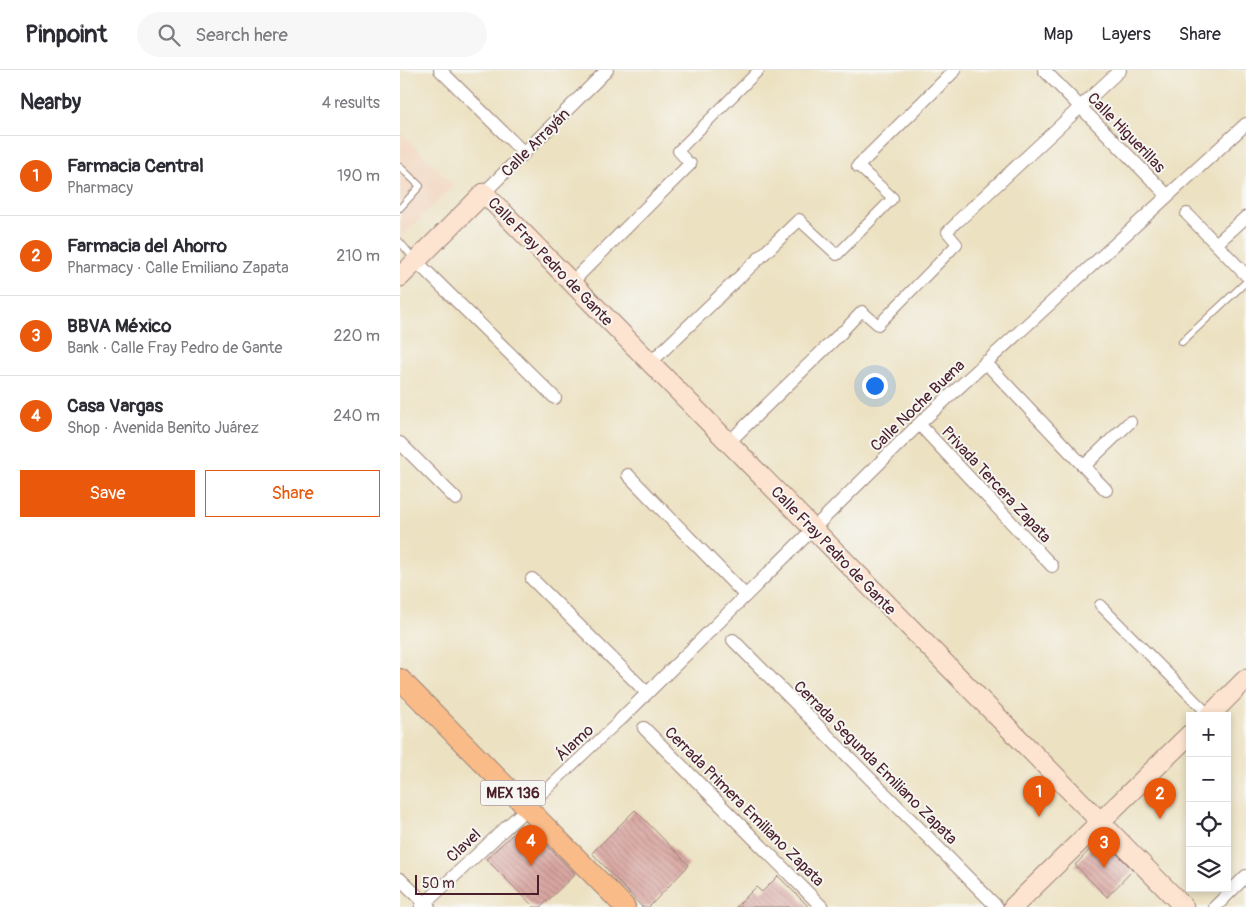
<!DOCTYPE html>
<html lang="en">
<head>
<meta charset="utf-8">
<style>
	:root { --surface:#fff; --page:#f7f7f7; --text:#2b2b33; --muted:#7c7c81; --line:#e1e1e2; --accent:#ea580c }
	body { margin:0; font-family:Pangolin,sans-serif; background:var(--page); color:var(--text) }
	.controls { position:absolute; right:15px; bottom:15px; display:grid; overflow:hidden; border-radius:0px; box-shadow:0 2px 8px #0003 }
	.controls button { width:45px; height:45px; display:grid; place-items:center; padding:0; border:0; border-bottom:1px solid var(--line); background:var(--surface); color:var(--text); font:25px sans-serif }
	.scale { position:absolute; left:15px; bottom:12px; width:124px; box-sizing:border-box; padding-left:5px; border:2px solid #4a1f2b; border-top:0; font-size:14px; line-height:18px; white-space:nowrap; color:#4a1f2b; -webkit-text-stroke:4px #f6f6f2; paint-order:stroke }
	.you { position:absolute; left:474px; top:315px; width:18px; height:18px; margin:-12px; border:4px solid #fff; border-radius:50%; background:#1a73e8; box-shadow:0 0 0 8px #1a73e833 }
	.badge { display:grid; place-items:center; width:32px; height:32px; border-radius:50%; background:var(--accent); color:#fff; font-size:16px; font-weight:700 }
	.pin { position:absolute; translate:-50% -41px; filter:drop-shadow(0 1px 2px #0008) }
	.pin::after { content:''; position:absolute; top:26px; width:18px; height:15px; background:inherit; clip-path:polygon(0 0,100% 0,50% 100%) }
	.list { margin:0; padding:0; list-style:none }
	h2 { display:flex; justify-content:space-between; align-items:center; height:65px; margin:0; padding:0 20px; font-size:21px }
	h2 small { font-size:16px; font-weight:400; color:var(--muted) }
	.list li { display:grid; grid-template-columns:32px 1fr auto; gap:15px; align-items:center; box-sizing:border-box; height:80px; padding:0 20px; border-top:1px solid var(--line) }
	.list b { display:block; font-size:19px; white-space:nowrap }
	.list p { margin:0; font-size:16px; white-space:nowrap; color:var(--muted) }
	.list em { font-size:16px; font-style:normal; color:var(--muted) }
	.actions { display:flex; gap:10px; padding:15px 20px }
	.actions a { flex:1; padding:11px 0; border:1px solid var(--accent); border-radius:0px; text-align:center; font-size:18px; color:var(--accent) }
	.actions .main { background:var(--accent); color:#fff }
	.icon { flex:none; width:28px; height:28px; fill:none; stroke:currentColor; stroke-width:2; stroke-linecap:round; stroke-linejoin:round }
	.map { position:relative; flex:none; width:846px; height:837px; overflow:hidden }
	header { display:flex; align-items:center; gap:30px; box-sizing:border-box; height:70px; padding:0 25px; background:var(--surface); border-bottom:1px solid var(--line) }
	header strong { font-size:24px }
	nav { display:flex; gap:28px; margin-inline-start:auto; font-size:18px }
	.search { width:350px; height:45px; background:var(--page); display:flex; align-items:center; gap:12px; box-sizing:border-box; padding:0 18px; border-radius:28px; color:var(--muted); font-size:19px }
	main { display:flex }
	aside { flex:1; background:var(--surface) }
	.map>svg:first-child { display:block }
	.built { fill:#f2d5be }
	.building { fill:url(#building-back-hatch) }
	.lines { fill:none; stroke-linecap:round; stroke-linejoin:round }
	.service-casing { stroke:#9b8076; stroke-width:8 }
	.pedestrian-casing { stroke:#9b8076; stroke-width:12 }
	.minor-casing { stroke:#9b8076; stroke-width:14 }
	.secondary-casing { stroke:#9b8076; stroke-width:21 }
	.primary-casing { stroke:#9b8076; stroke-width:22 }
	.service { stroke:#fff; stroke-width:6 }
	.pedestrian { stroke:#fff; stroke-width:10 }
	.minor { stroke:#fff; stroke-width:12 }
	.secondary { stroke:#fde4d0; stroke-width:19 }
	.primary { stroke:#f9bc89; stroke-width:20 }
	.labels { text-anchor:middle; stroke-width:4; stroke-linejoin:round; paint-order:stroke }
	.shield { fill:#f6f6f2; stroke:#7e6067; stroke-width:1 }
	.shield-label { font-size:15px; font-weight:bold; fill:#4a1f2b }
	.street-label { font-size:16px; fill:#4a1f2b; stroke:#f6f6f2 }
</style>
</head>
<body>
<header>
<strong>Pinpoint</strong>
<div class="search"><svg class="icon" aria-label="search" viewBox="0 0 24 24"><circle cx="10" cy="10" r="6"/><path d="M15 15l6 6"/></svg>Search here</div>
<nav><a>Map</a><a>Layers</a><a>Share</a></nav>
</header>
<main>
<aside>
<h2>Nearby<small>4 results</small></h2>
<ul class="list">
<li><span class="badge">1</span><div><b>Farmacia Central</b><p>Pharmacy</p></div><em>190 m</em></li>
<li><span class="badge">2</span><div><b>Farmacia del Ahorro</b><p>Pharmacy · Calle Emiliano Zapata</p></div><em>210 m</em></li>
<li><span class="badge">3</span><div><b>BBVA México</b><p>Bank · Calle Fray Pedro de Gante</p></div><em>220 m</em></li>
<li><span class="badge">4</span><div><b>Casa Vargas</b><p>Shop · Avenida Benito Juárez</p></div><em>240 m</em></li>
</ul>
<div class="actions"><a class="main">Save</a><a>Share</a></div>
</aside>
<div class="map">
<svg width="846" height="837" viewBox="0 0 846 837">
	<defs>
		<pattern id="building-back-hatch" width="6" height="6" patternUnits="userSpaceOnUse" patternTransform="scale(1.25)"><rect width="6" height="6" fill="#d8a39e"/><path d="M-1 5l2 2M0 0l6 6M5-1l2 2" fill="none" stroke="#b18481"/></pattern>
	</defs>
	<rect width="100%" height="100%" fill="#f6f6f2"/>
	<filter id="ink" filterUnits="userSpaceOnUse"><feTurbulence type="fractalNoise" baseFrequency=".02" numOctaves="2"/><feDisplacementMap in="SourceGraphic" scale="10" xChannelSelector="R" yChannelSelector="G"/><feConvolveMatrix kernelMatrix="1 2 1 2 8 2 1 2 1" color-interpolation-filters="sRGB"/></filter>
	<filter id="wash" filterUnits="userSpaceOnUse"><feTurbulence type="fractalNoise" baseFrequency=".0096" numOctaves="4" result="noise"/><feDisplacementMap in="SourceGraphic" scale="20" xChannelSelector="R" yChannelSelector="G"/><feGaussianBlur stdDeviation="1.12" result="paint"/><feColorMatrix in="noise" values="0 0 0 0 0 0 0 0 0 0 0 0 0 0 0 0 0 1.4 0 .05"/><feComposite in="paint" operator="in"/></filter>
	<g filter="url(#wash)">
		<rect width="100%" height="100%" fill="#ece1c1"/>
		<!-- built -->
		<path class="built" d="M0,62L53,115L0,169Z"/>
		<g id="blocks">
			<!-- building -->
			<path class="building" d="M235,740L289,795L249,837H242L192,783Z
				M125,753L175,804L141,837H134L86,789Z
				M701,768L733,800L707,827L675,795Z
				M378,806L409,837H336L356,817L362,822Z"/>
		</g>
	</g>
	<g filter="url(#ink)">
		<use href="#blocks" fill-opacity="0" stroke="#9b8076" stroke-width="1"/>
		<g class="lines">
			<defs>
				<path id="service" d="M0,97L20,116L0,138
					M0,172L15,190
					M782,272L846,212"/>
				<path id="pedestrian" d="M290,94L278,81L359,0
					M399,150L437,185L493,128L458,96
					M442,262L462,241L478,255L557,174L547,162L559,150
					M700,535L809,645
					M127,738L220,650"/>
				<path id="minor" d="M40,0L124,83
					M644,0L767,125
					M458,96L555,0
					M84,123L207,0
					M787,144L846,205
					M559,150L720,0
					M816,174L846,147
					M16,191L155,328
					M172,212L290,94
					M585,292L706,420
					M250,293L399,150
					M519,354L652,496
					M0,373L56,429
					M328,373L442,262
					M684,396L730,352
					M228,405L345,525
					M132,509L247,623
					M333,570L597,837
					M220,650L519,354L846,54
					M244,658L422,837
					M0,809L29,837
					M21,837L127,738
					M815,837L846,806"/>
				<path id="secondary" d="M0,207L84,123L784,837
					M809,646L846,609
					M613,837L790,664"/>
				<path id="primary" d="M0,609L225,837"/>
			</defs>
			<!-- service casing -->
			<use href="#service" class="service-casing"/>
			<!-- pedestrian casing -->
			<use href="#pedestrian" class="pedestrian-casing"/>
			<!-- minor casing -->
			<use href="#minor" class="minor-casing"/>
			<!-- secondary casing -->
			<use href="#secondary" class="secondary-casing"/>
			<!-- primary casing -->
			<use href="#primary" class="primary-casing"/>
			<!-- service -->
			<use href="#service" class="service"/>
			<!-- pedestrian -->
			<use href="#pedestrian" class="pedestrian"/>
			<!-- minor -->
			<use href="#minor" class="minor"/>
			<!-- secondary -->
			<use href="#secondary" class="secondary"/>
			<!-- primary -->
			<use href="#primary" class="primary"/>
		</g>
	</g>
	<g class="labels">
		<!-- shield labels -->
		<rect class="shield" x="80.5" y="710.5" width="65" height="25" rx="4"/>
		<g class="shield-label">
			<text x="113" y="728">MEX 136</text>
		</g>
		<!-- street labels -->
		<g class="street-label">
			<text transform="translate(727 62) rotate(46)" y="6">Calle Higuerillas</text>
			<text transform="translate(135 72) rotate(-45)" y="6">Calle Arrayán</text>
			<text transform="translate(151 191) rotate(46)" y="6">Calle Fray Pedro de Gante</text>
			<text transform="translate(517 335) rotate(-44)" y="6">Calle Noche Buena</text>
			<text transform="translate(597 414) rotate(47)" y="6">Privada Tercera Zapata</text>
			<text transform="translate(434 480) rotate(46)" y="6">Calle Fray Pedro de Gante</text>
			<text transform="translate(174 672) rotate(-43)" y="6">Álamo</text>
			<text transform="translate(476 692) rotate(45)" y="6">Cerrada Segunda Emiliano Zapata</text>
			<text transform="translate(345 736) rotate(45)" y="6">Cerrada Primera Emiliano Zapata</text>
			<text transform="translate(63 775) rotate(-43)" y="6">Clavel</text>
		</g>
	</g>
</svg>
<div class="controls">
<button>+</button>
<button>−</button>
<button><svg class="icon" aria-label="locate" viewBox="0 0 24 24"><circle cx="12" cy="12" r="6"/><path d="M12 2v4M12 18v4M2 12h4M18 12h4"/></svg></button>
<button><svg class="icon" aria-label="layers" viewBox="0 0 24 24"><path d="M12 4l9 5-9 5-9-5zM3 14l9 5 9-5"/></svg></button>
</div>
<div class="scale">50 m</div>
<div class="you"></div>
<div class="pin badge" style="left:639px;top:747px">1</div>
<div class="pin badge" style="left:760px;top:749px">2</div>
<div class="pin badge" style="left:704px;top:798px">3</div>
<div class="pin badge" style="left:131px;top:796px">4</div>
</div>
</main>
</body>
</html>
